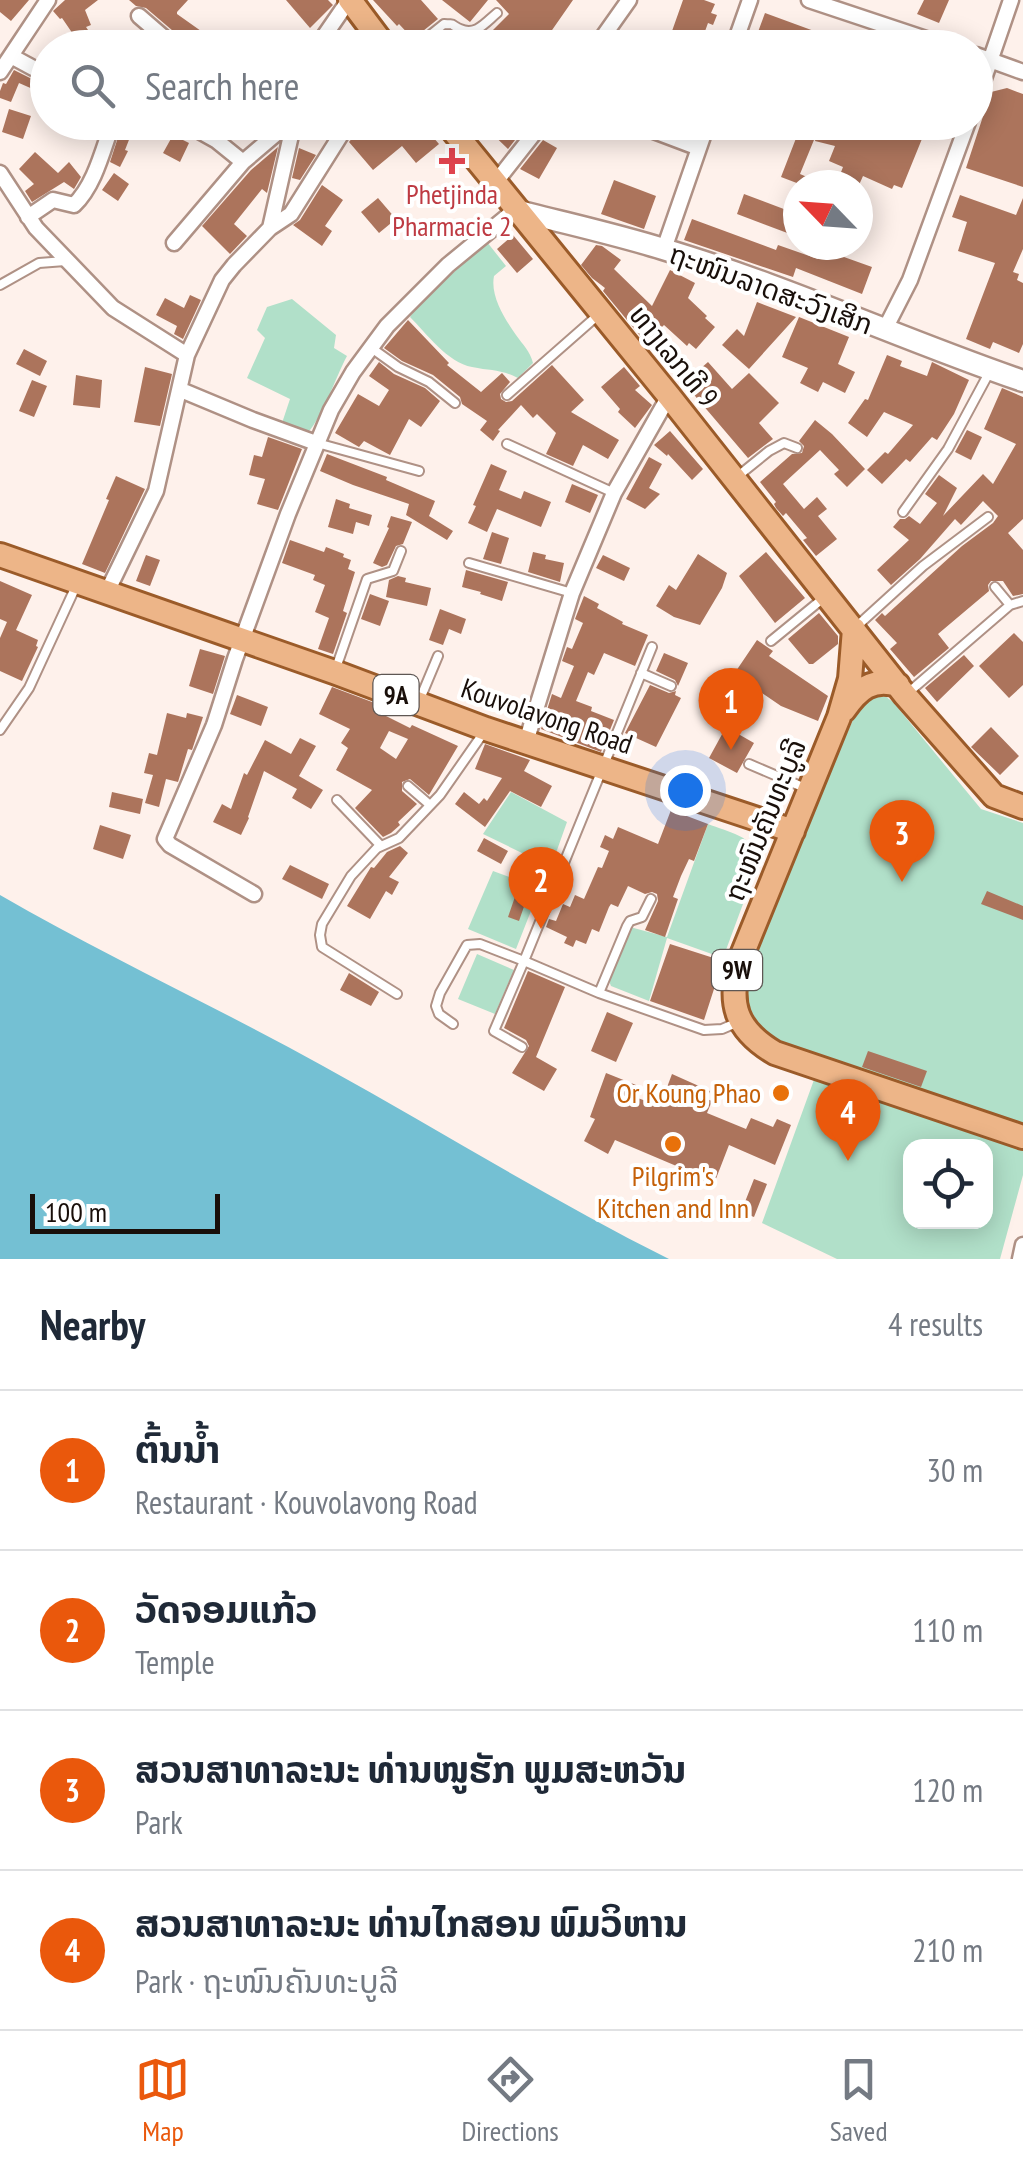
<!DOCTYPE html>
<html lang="en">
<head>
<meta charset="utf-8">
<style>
	:root { --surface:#fff; --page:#f6f6f7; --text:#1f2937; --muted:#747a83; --line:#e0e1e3; --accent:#ea580c }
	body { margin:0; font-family:"PT Sans Narrow","Noto Sans Lao",sans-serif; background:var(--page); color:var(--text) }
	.controls { position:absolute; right:30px; bottom:30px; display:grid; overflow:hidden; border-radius:20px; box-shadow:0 5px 25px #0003 }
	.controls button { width:90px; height:90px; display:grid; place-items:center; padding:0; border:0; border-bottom:2px solid var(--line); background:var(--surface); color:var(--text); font:50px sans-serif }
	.compass { position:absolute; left:783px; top:170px; width:90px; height:90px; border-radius:50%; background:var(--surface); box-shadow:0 5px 25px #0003; rotate:295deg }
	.scale { position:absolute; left:30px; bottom:25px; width:190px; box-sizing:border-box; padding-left:10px; border:5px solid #190f0a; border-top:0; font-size:28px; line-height:35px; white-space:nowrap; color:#190f0a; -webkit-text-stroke:8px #fff; paint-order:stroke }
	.you { position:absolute; left:685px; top:790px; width:35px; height:35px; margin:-25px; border:8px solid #fff; border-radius:50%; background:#1a73e8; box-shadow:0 0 0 15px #1a73e833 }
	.badge { display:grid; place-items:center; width:65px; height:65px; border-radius:50%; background:var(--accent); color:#fff; font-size:32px; font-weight:700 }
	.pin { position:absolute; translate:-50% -82px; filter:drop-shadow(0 2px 5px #0008) }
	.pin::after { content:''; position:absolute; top:52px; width:35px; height:30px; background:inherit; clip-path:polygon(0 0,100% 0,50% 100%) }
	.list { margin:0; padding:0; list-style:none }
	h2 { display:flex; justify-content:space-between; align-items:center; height:130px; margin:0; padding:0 40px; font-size:42px }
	h2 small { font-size:32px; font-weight:400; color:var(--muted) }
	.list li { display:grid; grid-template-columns:65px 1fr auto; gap:30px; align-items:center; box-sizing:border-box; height:160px; padding:0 40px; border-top:2px solid var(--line) }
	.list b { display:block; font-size:38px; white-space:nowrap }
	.list p { margin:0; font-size:32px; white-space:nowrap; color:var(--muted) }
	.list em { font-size:32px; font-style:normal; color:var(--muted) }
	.icon { flex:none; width:55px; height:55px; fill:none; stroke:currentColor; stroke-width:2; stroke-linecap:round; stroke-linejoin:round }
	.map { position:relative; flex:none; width:1023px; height:1259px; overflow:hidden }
	.search { position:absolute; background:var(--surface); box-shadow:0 5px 25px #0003; left:30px; right:30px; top:30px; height:110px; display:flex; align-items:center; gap:25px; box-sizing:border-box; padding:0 35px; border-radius:55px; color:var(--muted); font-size:38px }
	.sheet { height:770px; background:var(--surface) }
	nav { display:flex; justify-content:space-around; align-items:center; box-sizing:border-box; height:140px; border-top:2px solid var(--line); background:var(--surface); font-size:28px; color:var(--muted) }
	nav a { display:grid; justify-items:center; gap:5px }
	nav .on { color:var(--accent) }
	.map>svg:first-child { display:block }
	.green { fill:#b1e0c9; fill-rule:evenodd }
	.water { fill:#74c0d3 }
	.building { fill:#ac745c; fill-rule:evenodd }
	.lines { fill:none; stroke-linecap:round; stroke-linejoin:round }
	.lane-casing { stroke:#af9185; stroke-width:12 }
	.street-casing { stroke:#af9185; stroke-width:19 }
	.secondary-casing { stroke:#af9185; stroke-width:25 }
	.primary-casing { stroke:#9b5b29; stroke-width:28 }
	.lane { stroke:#fff; stroke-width:8 }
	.street { stroke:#fff; stroke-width:14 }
	.secondary { stroke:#fff; stroke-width:20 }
	.primary { stroke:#edb588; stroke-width:22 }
	.health-dot { fill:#e0444e; stroke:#fff; stroke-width:4 }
	.food-dot { fill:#e8710a; stroke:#fff; stroke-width:4 }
	.labels { text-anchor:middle; stroke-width:8; stroke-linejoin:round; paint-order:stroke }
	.shield { fill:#fff; stroke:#5e5754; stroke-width:2.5 }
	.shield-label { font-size:25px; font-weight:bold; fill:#190f0a }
	.health-label { font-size:28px; fill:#be3a42; stroke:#fff }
	.street-label { font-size:28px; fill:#190f0a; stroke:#fff }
	.food-label { font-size:28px; fill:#c56008; stroke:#fff; text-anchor:end }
</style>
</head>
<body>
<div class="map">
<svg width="1023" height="1259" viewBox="0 0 1023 1259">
	<rect width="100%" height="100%" fill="#fef1eb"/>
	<!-- green -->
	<path class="green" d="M487,242L506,266L494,276C490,296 505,319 516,335C523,345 530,351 533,363L518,378C500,369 491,371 472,367C448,363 426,333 410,317L418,305Z
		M292,299L336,335L334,348L347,356C336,376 320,424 305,435L281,426L290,399L247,378L265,338L257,330L267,307Z
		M881,693L893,702L981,809L1023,823V1124L1012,1123L781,1044C738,1012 743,987 756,940L859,706Z
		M511,792L567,822L551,867L483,834Z
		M708,824C728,832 753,836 760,858L723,958L667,938L649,1001L611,986L609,981L630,927L667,937Z
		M493,871L540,888L516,949L468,929Z
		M477,954L514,970L495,1014L458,999Z
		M815,1077L1023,1147V1175L1000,1259H837L762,1223ZM910,1146H986V1222H910Z"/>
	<!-- water -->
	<path class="water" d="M0,895C105,956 217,1007 323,1066C439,1130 551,1200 669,1259H0Z"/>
	<!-- building -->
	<path class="building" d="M0,0H29L11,21L0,12Z
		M65,0H98L85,10L91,25L86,27L88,30L75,37L62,18L60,19L53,11Z
		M129,0H188L177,12V14L225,48H193L146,8L136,6Z
		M286,0H328L333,5L310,28Z
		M373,0H421L438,19L413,39L399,24L397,26Z
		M442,0H488L470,22Z
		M496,0H573L550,33L558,40L551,48H500L505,42L493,30L509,14Z
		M683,0H704L715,4L711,13L717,15L713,25L708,23L704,34L695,31L689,48H666Z
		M924,0H949L939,23L917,14Z
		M765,13L855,46V48H777L755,40Z
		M14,70L38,82L35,90L19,83L11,102L0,98V91L3,83L6,84Z
		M1007,88L1023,94V187L966,168L991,92Z
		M9,109L31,116L23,139L2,132Z
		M56,122H99L101,124L96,140Z
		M123,122H136L125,150L128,151L120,167L110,162Z
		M378,122H420L439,144L416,163L402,146L373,170L349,142L362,126L367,132Z
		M480,122H529L508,149Z
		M820,122L843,127L845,122H909L926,129L902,188L894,185L892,189L863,176L859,185H836L843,167L829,161L835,146L815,141Z
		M800,128L816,135L800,174L826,185H802L781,177Z
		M173,135L189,143L180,162L163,153Z
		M543,140L557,148L539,179L520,169Z
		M278,147L267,193L262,189L234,224L247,236L230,254L202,226L251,170Z
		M299,148L316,155L300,180L292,178Z
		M35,152L58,173L69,162L81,177L74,189L64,182L32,202L25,191L34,184L19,169Z
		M114,173L129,184L118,201L102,190Z
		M614,180L656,196L644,229L601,214Z
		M322,185L343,200L325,226L332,231L322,246L293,225L300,220Z
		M744,194L797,214L790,234L737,214Z
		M960,195L1016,215L1023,198V249L1013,272L1019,274L1017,280L1023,283V344L1019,353L993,342L990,349L966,339L995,263L958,251L967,222L952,217Z
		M378,198L396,219L379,233L361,212Z
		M692,219L776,250L778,245L818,259L823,245H849L844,257L872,267L862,294L796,268L793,277L684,240Z
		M513,235L533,259L517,273L497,249Z
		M596,245L602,246L621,260L614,269L652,306L670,270L695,283L688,298L707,316L705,318L715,327L696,349L689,343L687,346L664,325L646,343L603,291L605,288L592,278L581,265Z
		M190,295L201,300L183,339L174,334L177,326L156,315L165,298L184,308Z
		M757,302L796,317L749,369L722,345L737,329L744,336Z
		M799,317L849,337L838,364L855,372L845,393L823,382L818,392L800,383L808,368L782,357Z
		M408,320L449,363L447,365L481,392L502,373L510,382L500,394L501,399L506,402L512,401L552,365L584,400L571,412L619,440L608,459L583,445L573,466L546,454L556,433L537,414L533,418L521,405L498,430L500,431L493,441L480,430L487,421L462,404L460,397L433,375L402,361L384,348Z
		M24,349L47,361L40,376L16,364Z
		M887,355L902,361L900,366L927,376L932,362L969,380L954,414L937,440L932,437L910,462L906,459L882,484L867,470L885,452L888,454L913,425L884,412L867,437L848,423L865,399L868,400Z
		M379,362L394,374L425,388L440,401L421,427L409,419L390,455L364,441L359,447L335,433L358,394L379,406L389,390L369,376Z
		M708,362L732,389L749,373L779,403L759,423L773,439L748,458L684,383Z
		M145,367L172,374L160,426L134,422Z
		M624,367L640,386L635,390L652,405L635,428L618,412L620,409L601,387Z
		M76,375L102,380L100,408L73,405Z
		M32,380L47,386L34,417L19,411Z
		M1002,388L1023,397V519L1008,533L1023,550V594L1013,596L1003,581H991L988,585L989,591L938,634L949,648L914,677L890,649L897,643L875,620L882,613L885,616L962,546L993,523L998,516L983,501L961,525L955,519L920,559L891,585L877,570L909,540L893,527L900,519H905L909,516L920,524L937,503L925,494L939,475L957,488L943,516L983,474L993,484L1016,444L984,429Z
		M815,420L832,434L865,469L847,487L834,474L839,470L820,450L783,484L804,509L817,497L827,509L818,516L837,539L816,556L803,540L807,538L786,513L783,516L776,508L774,504L776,502L760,482L792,454L802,453L804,446L799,441Z
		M967,430L982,437L971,460L955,452Z
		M670,431L703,469L692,480L668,454L667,456L654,445Z
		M268,437L302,449L278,510L257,504L265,479L249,475L254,455L262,457Z
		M327,454L387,477L386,480L435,501L429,516L453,531L447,540L406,515L409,504L353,485L320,471Z
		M649,457L662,464L649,488L660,494L645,509L626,499Z
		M491,464L507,471L499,490L521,499L524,491L551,502L541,527L497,509L487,532L468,523L476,506L473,505Z
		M116,476L145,489L105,573L82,564L109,500L106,499Z
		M572,484L598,495L590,513L565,502Z
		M336,499L350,504L349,508L372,515L369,526L356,522L353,534L328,527Z
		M391,516L412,522L403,544L396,546L387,565L382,567L373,563L389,528L387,527Z
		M492,532L509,538L501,564L483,559Z
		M290,540L324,552L326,547L344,554L343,557L351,560L348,569L355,572L343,611L347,613L333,654L318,649L329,618L315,612L325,585L313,580L315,575L282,563Z
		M533,552L546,555L545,559L564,563L560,582L528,572Z
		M766,552L805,598L775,623L739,576Z
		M698,554L727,573L722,588L700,625L674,617L656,606L669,585L676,590Z
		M146,555L160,560L150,586L136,581Z
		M603,555L630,568L624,581L596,568Z
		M466,570L508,582L502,601L480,594L481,592L462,587Z
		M398,576L406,578L405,582L431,588L427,606L386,597L389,580Z
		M0,581L32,595L16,630L38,640L36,646L38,647L22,681L0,671V638L7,622L0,619Z
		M370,594L389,601L380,626L361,619Z
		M584,596L599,604L597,608L623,622L622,624L648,635L635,666L604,653L594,675L588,672L576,701L592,707L591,711L614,720L601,752L541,729L552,694L561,698L574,666L562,661L567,647L572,649L583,623L575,619Z
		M440,609L466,619L461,634L449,629L443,645L429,640Z
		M819,613L838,636V644L813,664H809L788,639Z
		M1014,633L1023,642V685L1009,698L979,666Z
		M757,640L773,651L769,656L828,696L818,721L781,706L734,674Z
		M200,649L225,656L213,694L189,686Z
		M664,653L688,663L678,686L675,680L656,671Z
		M964,655L974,666L937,702L925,688Z
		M650,685L669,693L676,691L675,695L681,698L656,747L625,733Z
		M332,687L380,705L376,711L410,728L412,725L458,746L429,795L410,779L402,782V791L417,804L398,822L400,825L391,833L383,837L355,808L372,790L336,770L348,748L341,743L350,729L319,714ZM389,731L408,739L396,759L380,748Z
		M237,695L268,707L261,726L230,714Z
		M167,713L186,718L187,713L203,717L192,750L188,749L178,782L166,779L159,807L145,803L153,775L144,773L149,753L157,755Z
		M726,727L754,743L737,773L709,758Z
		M991,727L1019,756L1000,775L971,747Z
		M300,738L316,746L299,776L323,790L311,809L292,798L297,789L264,771L248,817L249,818L241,835L213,822L222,804L231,809L244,773L247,775L265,740L291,754Z
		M485,744L530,760L524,771L552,786L541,807L510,791L485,827L455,804L464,792L479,804L484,798L487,801L502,778L475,769Z
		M112,792L143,799L140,814L109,807Z
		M671,810L708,824L694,861L689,859L681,876L673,897L678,899L665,937L645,930L658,901L657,894L652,892L645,894L628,886L618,907L611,904L609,907L599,932L592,929L586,944L576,940L573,947L564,943L567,937L546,927L549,919L556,921L563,904L570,907L575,895L584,899L598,867L602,868L609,851L600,847L605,835L613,839L618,827L658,844Z
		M100,825L131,835L123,859L93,849Z
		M484,838L508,851L501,864L477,851Z
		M400,846L408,853L389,877L399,882L392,895L386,891L370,919L347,906L371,867L374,868L387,852Z
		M290,865L329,884L322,899L282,879Z
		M517,891L528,895L519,921L508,917Z
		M987,891L1023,906V920L981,904Z
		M670,944L723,961L704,1020L650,1001Z
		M528,971L565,987L536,1057L557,1069L544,1091L512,1073L529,1046L526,1040L504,1028Z
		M349,973L379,992L371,1006L340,990Z
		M607,1012L633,1023L616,1062L591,1051Z
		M868,1051L927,1071L921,1087L862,1067Z
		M606,1073L636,1085L632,1096L660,1106L672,1074L710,1091L707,1099L712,1101L707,1113L746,1129L751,1118L773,1127L777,1119L791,1125L775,1165L729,1145L712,1189L697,1184L700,1176L615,1140L608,1154L584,1141L595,1119L590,1117Z
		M754,1179L767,1184L754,1217L741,1212Z"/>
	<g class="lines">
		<defs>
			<path id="lane" d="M414,48L444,24C459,25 447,23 460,29C476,36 485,23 497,13
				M0,285L39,263L65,261
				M370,347L398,367L429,382L455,403
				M507,395L597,316
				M317,443L419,471
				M507,444L614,493
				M738,476L769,451L784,443L797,448
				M903,512L948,449L990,371
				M469,563L572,593
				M995,587L1010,605
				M857,626L923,566L988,517
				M771,641L826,596
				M652,647L524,961L599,993L704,1030L722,1029L736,1023
				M336,668L367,579L393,571L401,551
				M641,673L671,686
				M909,692L1010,605L1023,601
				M420,699L438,656
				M0,730L29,688L77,584
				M749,764L805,788
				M408,786L430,805
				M337,800L381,846
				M599,993L627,926L630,921L642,917L651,899
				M397,994L322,947L320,935L322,924L351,876L377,848L399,838L440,795L484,732
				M453,1024L439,1014L436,1006L440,993L467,945L480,944L524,961L494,1031L522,1047"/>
			<path id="street" d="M809,0L953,48
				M139,16L176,48
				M316,48L349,0
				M595,48L629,0
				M733,48L750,0
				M976,55L1023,72
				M11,56L48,76
				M0,72L48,0
				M976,102L1011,0
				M183,122L217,141L243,162L290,122
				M630,122L699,148
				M0,173L36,228L113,308L187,355
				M495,183L543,122
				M28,217L53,200L74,205C95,185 103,149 113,122
				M270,228L294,122
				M174,243L243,162
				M664,249L708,122
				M884,331L910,280L968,122
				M181,390L253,420L316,443
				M107,592L156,491L187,355L222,280L234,265L270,228L291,214L349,122
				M526,742L572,593L614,493L669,396
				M254,894L170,845L165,839L214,725L235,659L288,514L331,410L353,372L387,326L448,265L515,210
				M1020,1259L1023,1245"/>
			<path id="secondary" d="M515,210C564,223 615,234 663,249C785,285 903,340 1023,381"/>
			<path id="primary" d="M350,0L386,48
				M446,122L669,396L905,695L994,796L1023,807
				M0,555L334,672L486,729L793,831
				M854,629L850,679L839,717L740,960C727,1004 736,1030 775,1053L1023,1137
				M844,710C858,690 872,677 898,685"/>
		</defs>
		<!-- lane casing -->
		<use href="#lane" class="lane-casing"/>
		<!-- street casing -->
		<use href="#street" class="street-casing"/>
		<!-- secondary casing -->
		<use href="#secondary" class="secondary-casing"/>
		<!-- primary casing -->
		<use href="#primary" class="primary-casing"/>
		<!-- lane -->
		<use href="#lane" class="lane"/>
		<!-- street -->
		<use href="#street" class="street"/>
		<!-- secondary -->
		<use href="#secondary" class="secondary"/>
		<!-- primary -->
		<use href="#primary" class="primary"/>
	</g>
	<!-- markers -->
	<path class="health-dot" d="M447 146h10v10h10v10h-10v10h-10v-10h-10v-10h10z"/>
	<g class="food-dot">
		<circle cx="781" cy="1093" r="10"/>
		<circle cx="673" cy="1144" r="10"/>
	</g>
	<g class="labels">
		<!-- shield labels -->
		<g class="shield">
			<rect x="373.5" y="675" width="45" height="40" rx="8"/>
			<rect x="712" y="950" width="50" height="40" rx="8"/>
		</g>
		<g class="shield-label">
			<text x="396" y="704">9A</text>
			<text x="737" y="979">9W</text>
		</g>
		<!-- health labels -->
		<g class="health-label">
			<text x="452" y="204">Phetjinda<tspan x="452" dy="32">Pharmacie 2</tspan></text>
		</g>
		<!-- street labels -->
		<g class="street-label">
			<text transform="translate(771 289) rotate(20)" y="10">ຖະໜົນລາດສະວົງເສິກ</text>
			<text transform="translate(674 356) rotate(51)" y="10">ທາງເລກທີ 9</text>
			<text transform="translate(547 716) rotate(19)" y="10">Kouvolavong Road</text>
			<text transform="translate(765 820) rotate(-68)" y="10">ຖະໜົນຄັນທະບູລີ</text>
		</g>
		<!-- food labels -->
		<g class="food-label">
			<text x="761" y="1103">Or Koung Phao</text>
			<text x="673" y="1186" text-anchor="middle">Pilgrim's<tspan x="673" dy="32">Kitchen and Inn</tspan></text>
		</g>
	</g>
</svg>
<div class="controls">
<button><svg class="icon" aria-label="locate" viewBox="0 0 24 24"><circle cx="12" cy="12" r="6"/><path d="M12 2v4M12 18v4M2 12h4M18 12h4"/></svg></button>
</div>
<svg class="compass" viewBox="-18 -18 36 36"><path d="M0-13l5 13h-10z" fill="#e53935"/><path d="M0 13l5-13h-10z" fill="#747a83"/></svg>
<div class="scale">100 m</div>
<div class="you"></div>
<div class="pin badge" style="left:731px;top:750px">1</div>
<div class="pin badge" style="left:541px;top:929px">2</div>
<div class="pin badge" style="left:902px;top:882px">3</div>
<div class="pin badge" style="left:848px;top:1161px">4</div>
<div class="search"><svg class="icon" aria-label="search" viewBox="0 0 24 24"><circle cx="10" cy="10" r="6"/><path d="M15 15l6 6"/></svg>Search here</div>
</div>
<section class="sheet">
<h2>Nearby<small>4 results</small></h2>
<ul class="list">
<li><span class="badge">1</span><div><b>ຕົ້ນນໍ້າ</b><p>Restaurant · Kouvolavong Road</p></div><em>30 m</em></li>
<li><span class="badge">2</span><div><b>ວັດຈອມແກ້ວ</b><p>Temple</p></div><em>110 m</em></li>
<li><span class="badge">3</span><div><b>ສວນສາທາລະນະ ທ່ານໜູຮັກ ພູມສະຫວັນ</b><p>Park</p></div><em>120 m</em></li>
<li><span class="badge">4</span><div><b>ສວນສາທາລະນະ ທ່ານໄກສອນ ພົມວິຫານ</b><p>Park · ຖະໜົນຄັນທະບູລີ</p></div><em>210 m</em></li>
</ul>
</section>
<nav>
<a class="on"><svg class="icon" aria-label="map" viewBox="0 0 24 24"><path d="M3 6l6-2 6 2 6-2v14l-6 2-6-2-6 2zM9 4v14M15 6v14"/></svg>Map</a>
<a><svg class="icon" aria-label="directions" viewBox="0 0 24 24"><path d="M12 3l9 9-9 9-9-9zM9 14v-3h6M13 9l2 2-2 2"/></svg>Directions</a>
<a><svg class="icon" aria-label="saved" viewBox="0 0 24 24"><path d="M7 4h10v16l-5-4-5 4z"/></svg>Saved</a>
</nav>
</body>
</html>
